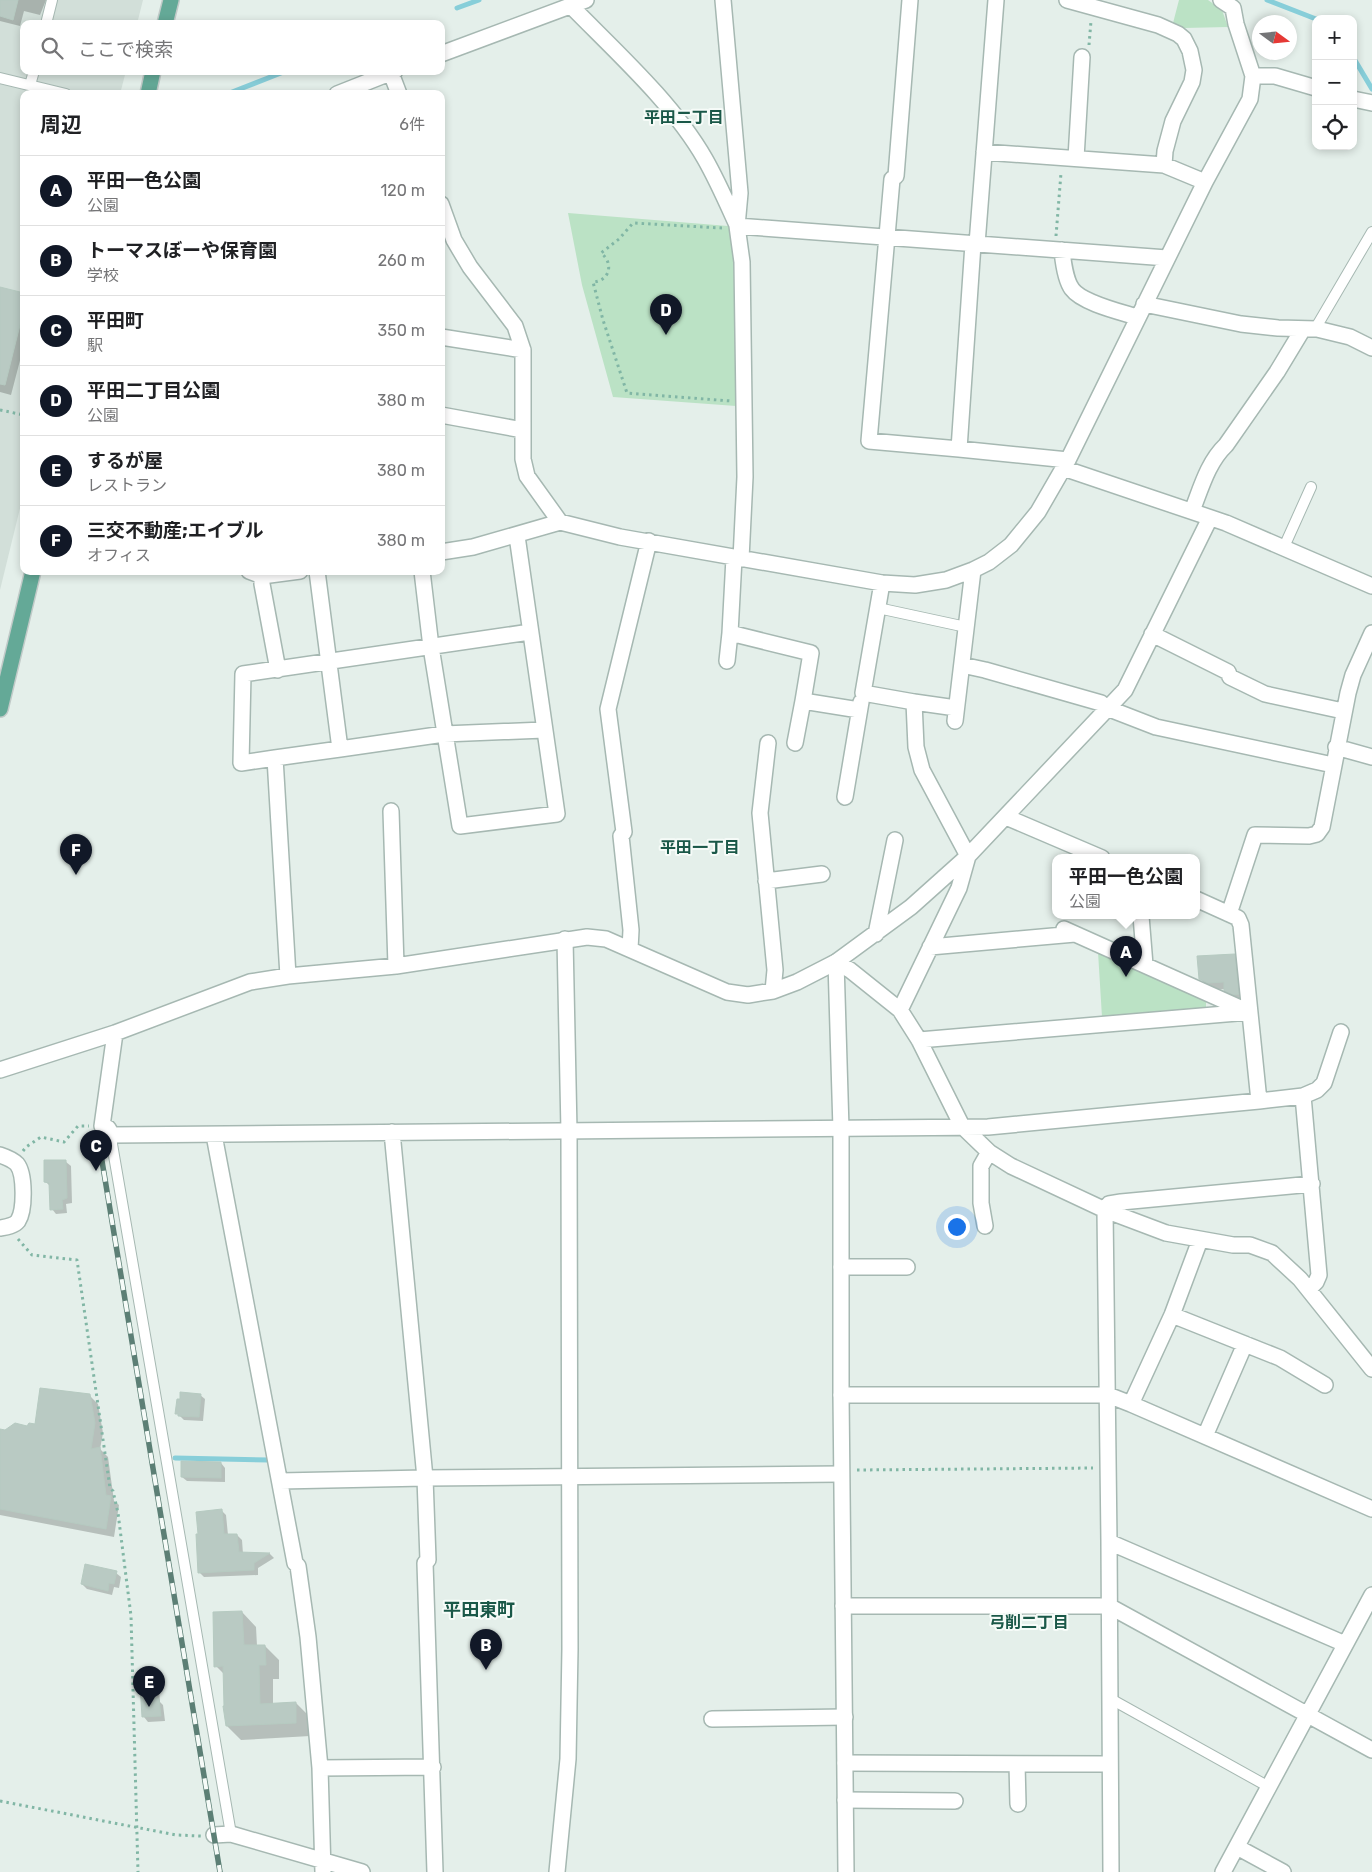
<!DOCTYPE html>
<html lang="ja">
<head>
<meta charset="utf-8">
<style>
	:root { --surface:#fff; --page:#f2f2f2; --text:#202124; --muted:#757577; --line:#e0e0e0; --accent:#111827 }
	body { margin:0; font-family:Rubik,"Noto Sans JP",sans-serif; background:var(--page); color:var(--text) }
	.controls { position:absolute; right:15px; top:15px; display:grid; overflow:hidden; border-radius:10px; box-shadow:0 2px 8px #0003 }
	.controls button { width:45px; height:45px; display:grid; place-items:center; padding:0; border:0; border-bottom:1px solid var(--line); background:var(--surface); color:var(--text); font:25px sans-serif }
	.compass { position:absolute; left:1252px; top:15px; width:45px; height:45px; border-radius:50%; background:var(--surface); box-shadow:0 2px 8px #0003; rotate:105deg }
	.you { position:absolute; left:956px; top:1226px; width:18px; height:18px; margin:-12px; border:4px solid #fff; border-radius:50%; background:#1a73e8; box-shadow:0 0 0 8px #1a73e833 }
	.badge { display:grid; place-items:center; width:32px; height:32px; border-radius:50%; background:var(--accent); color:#fff; font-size:16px; font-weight:700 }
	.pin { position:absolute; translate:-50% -41px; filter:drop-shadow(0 1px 2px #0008) }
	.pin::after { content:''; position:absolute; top:26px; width:18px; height:15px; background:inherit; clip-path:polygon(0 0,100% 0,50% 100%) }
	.popup { position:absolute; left:1052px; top:854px; width:148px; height:65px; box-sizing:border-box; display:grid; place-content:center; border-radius:10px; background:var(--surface); filter:drop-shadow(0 1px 4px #0005); font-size:16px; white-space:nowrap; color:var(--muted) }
	.popup b { font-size:19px; color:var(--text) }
	.popup::after { content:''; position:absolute; left:50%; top:100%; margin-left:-10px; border:10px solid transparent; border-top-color:var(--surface) }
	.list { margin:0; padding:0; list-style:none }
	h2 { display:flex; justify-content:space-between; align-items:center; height:65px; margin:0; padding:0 20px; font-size:21px }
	h2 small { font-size:16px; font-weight:400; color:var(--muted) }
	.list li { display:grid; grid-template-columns:32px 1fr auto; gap:15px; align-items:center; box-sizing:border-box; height:70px; padding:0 20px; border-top:1px solid var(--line) }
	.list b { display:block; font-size:19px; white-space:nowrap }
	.list p { margin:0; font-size:16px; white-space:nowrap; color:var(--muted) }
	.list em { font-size:16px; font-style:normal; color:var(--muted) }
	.icon { flex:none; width:28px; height:28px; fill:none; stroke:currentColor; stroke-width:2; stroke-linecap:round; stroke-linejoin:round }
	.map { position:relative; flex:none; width:1372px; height:1872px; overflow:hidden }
	.search { position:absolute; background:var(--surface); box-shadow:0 2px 8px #0003; left:20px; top:20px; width:425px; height:55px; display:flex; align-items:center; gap:12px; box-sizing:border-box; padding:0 18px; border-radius:10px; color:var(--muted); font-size:19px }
	.panel { position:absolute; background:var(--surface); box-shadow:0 2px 8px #0003; left:20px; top:90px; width:425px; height:485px; border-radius:10px }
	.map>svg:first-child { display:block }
	.built { fill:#d2dfd9 }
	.green { fill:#bbe2c5 }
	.shadow { fill:#0003 }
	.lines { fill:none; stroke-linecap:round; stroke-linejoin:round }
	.stream { stroke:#87ced9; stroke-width:5 }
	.building { fill:#b9cac3; stroke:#b6cac1 }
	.service-casing { stroke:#a6b8b2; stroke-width:12 }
	.minor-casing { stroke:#a6b8b2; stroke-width:18 }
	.tertiary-casing { stroke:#a6b8b2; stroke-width:18 }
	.primary-casing { stroke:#c1cac8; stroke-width:18 }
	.path { stroke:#81b6a5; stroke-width:3; stroke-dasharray:2.5 4; stroke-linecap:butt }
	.service { stroke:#fff; stroke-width:10 }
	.minor { stroke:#fff; stroke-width:15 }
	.tertiary { stroke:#fff; stroke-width:15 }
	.primary { stroke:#64a997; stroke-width:15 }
	.rail-casing { stroke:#5c7f75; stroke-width:5.5 }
	.rail { stroke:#f6fbf8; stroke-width:4; stroke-dasharray:11; stroke-linecap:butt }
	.labels { text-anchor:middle; stroke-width:4; stroke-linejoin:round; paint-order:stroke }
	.neighbourhood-label { font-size:16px; font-weight:bold; fill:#1a5848; stroke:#f6fbf8 }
	.quarter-label { font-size:18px; font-weight:bold; fill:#1a5848; stroke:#f6fbf8 }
</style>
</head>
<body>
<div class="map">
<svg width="1372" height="1872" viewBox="0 0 1372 1872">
	<rect width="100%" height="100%" fill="#e4efea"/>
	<!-- built -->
	<path class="built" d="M0,0H143L137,24H24V71H126L120,94H24V492L0,590Z"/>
	<!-- green -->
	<path class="green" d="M1179,0H1208L1222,10L1228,27L1184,28L1173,23Z
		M568,213L728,226C740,250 736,291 737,317C737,347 738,376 736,406L613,397L582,285Z
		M1098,952L1206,1001V1009L1102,1017Z"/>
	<!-- shadow -->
	<path class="shadow" d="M0,0H46L40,15L24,11L20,26L0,21Z
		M0,288L24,294V345L11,395L0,392Z
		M1234,955L1241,963V1001L1233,998L1225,989L1216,990L1207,986L1200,978Z
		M66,1162L71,1166L72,1203L66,1204L67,1213L56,1214L52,1209L50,1186L45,1181Z
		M89,1395L98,1404L103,1433L100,1449L108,1457L114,1501L119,1505L114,1537L0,1515V1431L6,1432L36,1425Z
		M200,1395L205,1399L203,1421L184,1420L177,1413Z
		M221,1463L225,1468V1482L187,1481L182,1477Z
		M221,1510L226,1515L228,1535H237L242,1540L243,1554H270L274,1558L258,1568V1575L204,1577L200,1573Z
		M116,1573L121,1577L119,1588L114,1587L112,1595L87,1589L82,1584Z
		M242,1612L256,1627L257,1646H265L279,1660V1679H273V1704L296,1703L310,1717V1736L241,1740L227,1726L225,1675L216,1666Z
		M154,1685L159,1689L160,1702L163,1705L165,1721L148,1722L144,1717Z"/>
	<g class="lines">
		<!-- stream -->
		<path class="stream" d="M1267,0L1316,19
			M457,8L479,0
			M1353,57L1372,89
			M227,94L286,71
			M175,1458L269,1460"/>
	</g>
	<!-- building -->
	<path class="building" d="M0,0H18L13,20L0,16Z
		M0,287L24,293V309L5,385L0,384Z
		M1235,954L1239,994L1233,995L1224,991V982L1208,983L1199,979L1197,956Z
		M44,1160H66L67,1198L62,1200L63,1209L50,1210L49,1183L44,1182Z
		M40,1388L90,1394L95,1423L91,1449L100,1447L106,1495L111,1496L106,1529L0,1509V1429L5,1430L15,1423L27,1426L29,1423L35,1424Z
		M180,1392L201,1394L199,1417L178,1416V1414H175L177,1399H180Z
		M181,1461L221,1462V1478L181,1477Z
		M222,1509L224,1534H237L239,1552L270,1553L254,1563V1570L198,1573L196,1534H198L196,1512Z
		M85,1564L117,1571L114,1584L109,1583L108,1591L81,1584Z
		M242,1611L244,1645H265L266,1665H259L260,1704L296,1702V1723L226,1726L223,1706H224L223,1666L214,1667L213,1612Z
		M155,1683L156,1699H159L161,1716L142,1717L140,1685Z"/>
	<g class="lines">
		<defs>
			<path id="service" d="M46,24L52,0
				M0,78L66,94
				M30,85L34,71
				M1317,329L1318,324L1372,232
				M1284,547L1311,487
				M878,608L966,627
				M112,1135V1144L231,1834
				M1109,1698L1269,1787"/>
			<path id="minor" d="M723,0L740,193L737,226L742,262L745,477L741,559
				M910,0L896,176L892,179L869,441L959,449L973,244
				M1067,0L1158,25L1178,34L1184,39L1190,51L1194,70L1192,82L1173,121L1165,151L1164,165
				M571,6C616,52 673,103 705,159C717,180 727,203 737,225
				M441,54L586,0
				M391,73L399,94
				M1253,76H1275L1316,88
				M337,94L395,71
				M1353,99L1372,103
				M984,152L1164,165L1205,182
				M1076,158L1082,57
				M441,204L454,240L470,267L515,326L523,350V459L527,476L560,522
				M737,226L1167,258
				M977,244L996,0
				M1062,250C1063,261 1066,281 1072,289C1082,303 1121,312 1137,317
				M1144,304L1241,324L1278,328L1317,329L1350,337L1372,348
				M441,337L523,350
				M441,415L523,430
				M959,449L1068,460
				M1063,468L1226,523L1372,586
				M1192,511C1201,488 1208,462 1226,445L1277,372L1303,329
				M441,552L473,547L560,522L620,537L882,583L915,585L946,580L973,570L989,562L1011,545L1038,512L1068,460L1205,182L1250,99L1253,76L1236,24L1233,8L1221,0
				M734,558L730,633L811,653L803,701L859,710
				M249,571L262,576L300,571
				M422,571L431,647L460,826L557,814L517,536
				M262,576V584L278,670
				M882,583L863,693L914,702L916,747L922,770L968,856L959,888L900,1010
				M1152,634L1228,672L1230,677L1265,694L1343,711
				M727,661L730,633
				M962,665L985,670L1101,703L1107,708L1156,727L1333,765
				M914,702L956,708
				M955,721L973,570
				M768,743L760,813L775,970L773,991
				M795,743L803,701
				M1336,747L1372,757
				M340,749L444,734L544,730
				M275,758L241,763L243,674L530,632
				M845,797L861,702
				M391,811L396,966
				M1006,817L1102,858
				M766,881L822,874
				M1196,899L1238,918L1241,925L1259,1101L1303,1096L1319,1275L1316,1282L1309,1289
				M1229,914L1255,835L1309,836L1317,834L1322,827L1348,693L1353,675L1372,633
				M1141,916L1145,965
				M1064,929L1247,1011
				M876,934L895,840
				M930,947L1075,934
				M630,949L631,930L621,836L624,832L608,709L649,541
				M836,962L850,970L900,1010L919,1040L962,1126L989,1152L1011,1166L1105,1210L1166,1233L1233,1245H1250L1272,1253L1300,1279L1372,1369
				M288,976L275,758L340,749L317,571
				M115,1033L102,1126L108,1128L112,1135L988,1127L1259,1101
				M919,1040L1249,1012
				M0,1070L115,1033L250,982L288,976L396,966L587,937L606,939L727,992L748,995L773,991L797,982L836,962L911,907L968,856L1125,690L1210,518
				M1303,1096L1317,1090L1324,1083L1341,1032
				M392,1132L425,1478L428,1560L425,1563L435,1872
				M214,1135L295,1563L298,1566L308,1637L320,1768L323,1872
				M985,1226L981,1203V1166L989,1152
				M841,1267H907
				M1172,1315L1280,1358L1325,1385
				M841,1395H1108L1131,1404L1372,1509
				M1131,1404L1172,1315L1200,1240
				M1205,1436L1245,1344
				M280,1481L425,1478L841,1474
				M1109,1542L1345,1644
				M843,1606H1109L1372,1750
				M712,1719L845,1717
				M845,1763L1109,1764
				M1017,1764L1018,1804
				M320,1768L433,1767
				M845,1800L955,1801
				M214,1835L231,1834L362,1872
				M1237,1847L1283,1872
				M1111,1872L1109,1542L1105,1210L1109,1204L1121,1202L1312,1184
				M1223,1872L1372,1595"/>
			<path id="tertiary" d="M836,962L841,1129V1395L846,1872
				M0,1155C6,1157 13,1160 17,1164C25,1174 25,1210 18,1221C14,1226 6,1227 0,1228
				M557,1872L568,1759L570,1649L569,1131L565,939"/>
			<path id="primary" d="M165,24L171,0
				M148,94L153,71
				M0,709L33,571"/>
		</defs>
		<!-- service casing -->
		<use href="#service" class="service-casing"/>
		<!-- minor casing -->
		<use href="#minor" class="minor-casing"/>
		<!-- tertiary casing -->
		<use href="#tertiary" class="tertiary-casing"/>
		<!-- primary casing -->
		<use href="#primary" class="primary-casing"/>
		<!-- path -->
		<path class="path" d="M1089,45L1091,21
			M722,228L633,223L619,239L601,253C614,263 610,281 593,282L603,320L627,393L731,401
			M1056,236L1061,173
			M0,410L24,415
			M23,1151L26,1147L41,1137L64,1142L78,1126H89
			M18,1239L32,1255L77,1260L110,1488L113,1491L118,1513L131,1616L138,1872
			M857,1470L1093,1468
			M0,1801L176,1835L201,1836"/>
		<!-- service -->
		<use href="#service" class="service"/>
		<!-- minor -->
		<use href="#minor" class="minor"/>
		<!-- tertiary -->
		<use href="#tertiary" class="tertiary"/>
		<!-- primary -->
		<use href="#primary" class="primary"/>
		<defs>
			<path id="rail" d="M100,1149L220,1872"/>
		</defs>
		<!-- rail casing -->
		<use href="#rail" class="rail-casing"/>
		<!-- rail -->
		<use href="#rail" class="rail"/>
	</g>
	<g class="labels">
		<!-- neighbourhood labels -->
		<g class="neighbourhood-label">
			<text x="684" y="123">平田二丁目</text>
			<text x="700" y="853">平田一丁目</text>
			<text x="1029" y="1628">弓削二丁目</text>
		</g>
		<!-- quarter labels -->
		<g class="quarter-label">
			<text x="479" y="1616">平田東町</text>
		</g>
	</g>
</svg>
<div class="controls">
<button>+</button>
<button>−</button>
<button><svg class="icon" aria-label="locate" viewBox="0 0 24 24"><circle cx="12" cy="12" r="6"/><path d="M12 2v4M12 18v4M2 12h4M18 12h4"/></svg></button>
</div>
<svg class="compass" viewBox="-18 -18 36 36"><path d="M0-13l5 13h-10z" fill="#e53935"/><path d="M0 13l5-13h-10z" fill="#757577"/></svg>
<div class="you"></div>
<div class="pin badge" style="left:1126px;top:977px">A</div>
<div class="popup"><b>平田一色公園</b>公園</div>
<div class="pin badge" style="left:486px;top:1670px">B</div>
<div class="pin badge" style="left:96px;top:1171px">C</div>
<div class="pin badge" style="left:666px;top:335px">D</div>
<div class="pin badge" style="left:149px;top:1707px">E</div>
<div class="pin badge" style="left:76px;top:875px">F</div>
<div class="search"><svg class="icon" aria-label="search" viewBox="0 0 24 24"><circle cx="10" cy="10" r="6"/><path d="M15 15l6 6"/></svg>ここで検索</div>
<section class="panel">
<h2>周辺<small>6件</small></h2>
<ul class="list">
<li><span class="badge">A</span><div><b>平田一色公園</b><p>公園</p></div><em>120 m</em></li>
<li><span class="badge">B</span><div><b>トーマスぼーや保育園</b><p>学校</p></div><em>260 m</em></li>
<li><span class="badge">C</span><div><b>平田町</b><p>駅</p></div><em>350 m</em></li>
<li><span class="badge">D</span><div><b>平田二丁目公園</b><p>公園</p></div><em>380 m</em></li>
<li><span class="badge">E</span><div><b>するが屋</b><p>レストラン</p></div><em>380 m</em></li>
<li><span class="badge">F</span><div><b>三交不動産;エイブル</b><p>オフィス</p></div><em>380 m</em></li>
</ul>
</section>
</div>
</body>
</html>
